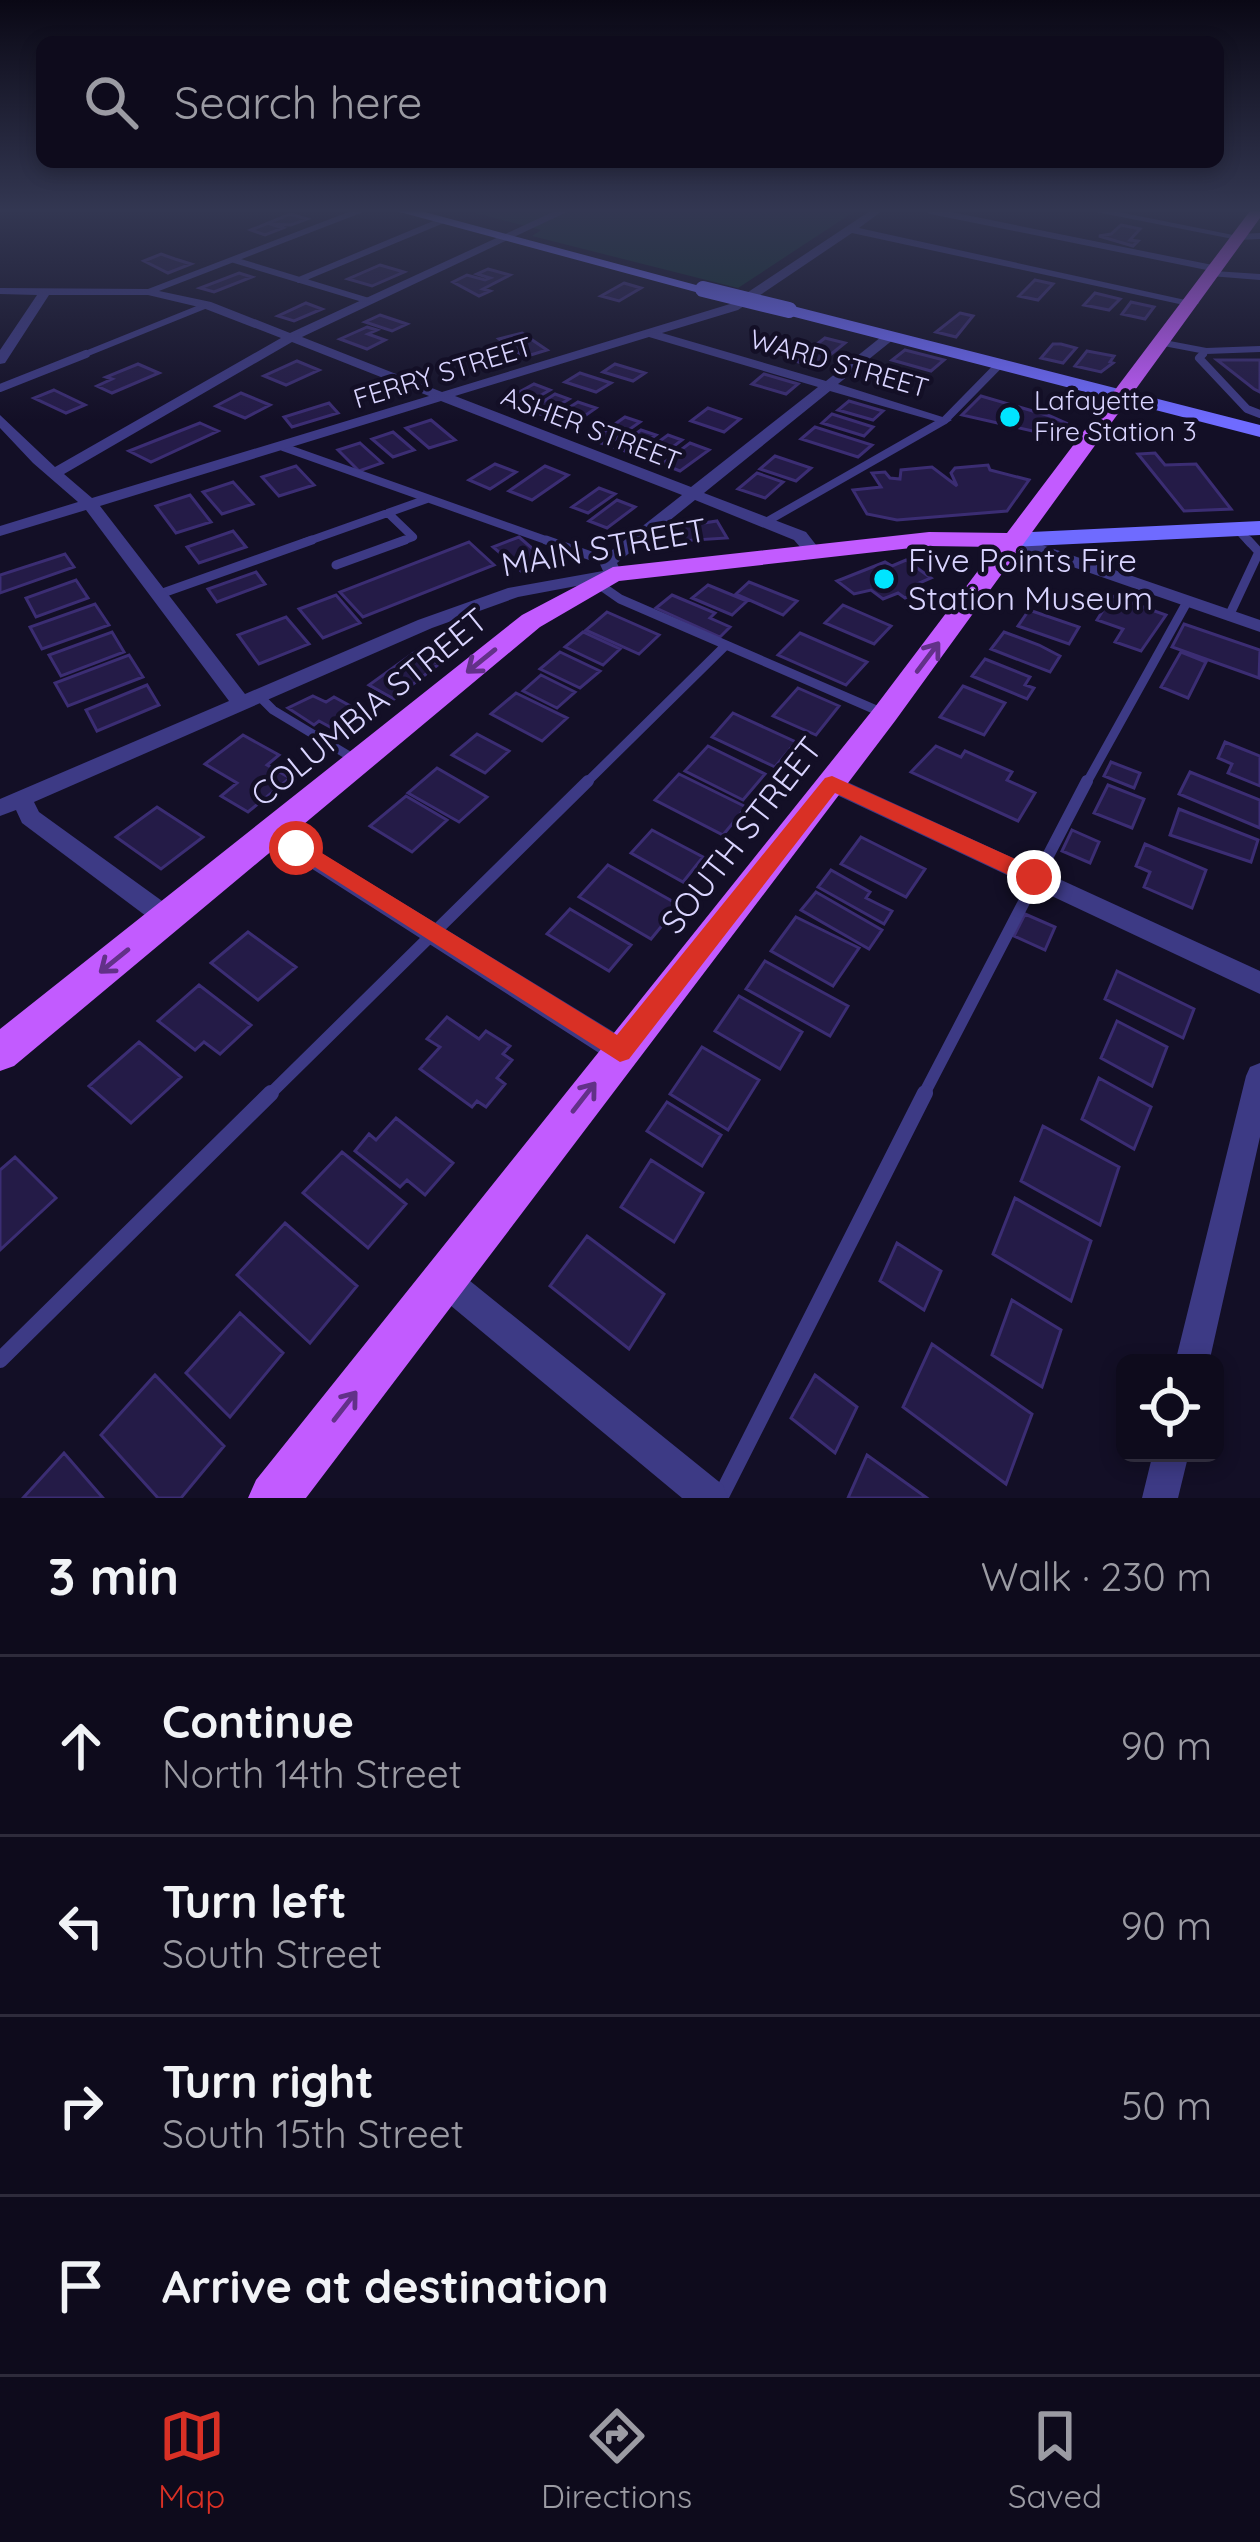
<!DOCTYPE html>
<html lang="en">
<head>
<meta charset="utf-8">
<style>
	:root { --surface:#0e0b1c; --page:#171425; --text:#f1f3f6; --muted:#9b9ba3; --line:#2e2b3b; --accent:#d93025 }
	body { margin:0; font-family:Quicksand,sans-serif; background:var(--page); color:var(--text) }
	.controls { position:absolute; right:36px; bottom:36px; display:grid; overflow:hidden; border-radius:18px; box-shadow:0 6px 18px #0003 }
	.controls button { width:108px; height:108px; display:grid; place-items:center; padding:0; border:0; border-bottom:3px solid var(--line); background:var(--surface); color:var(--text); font:60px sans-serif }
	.stop { position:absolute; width:36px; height:36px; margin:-27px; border:9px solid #d93025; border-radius:50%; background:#fff }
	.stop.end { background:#d93025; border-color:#fff; box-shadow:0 3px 12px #0008 }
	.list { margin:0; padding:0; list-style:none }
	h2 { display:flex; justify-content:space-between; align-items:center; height:156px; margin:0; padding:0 48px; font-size:51px }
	h2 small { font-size:39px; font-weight:400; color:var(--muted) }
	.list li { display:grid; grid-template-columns:78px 1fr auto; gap:36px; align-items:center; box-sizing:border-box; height:180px; padding:0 48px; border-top:3px solid var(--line) }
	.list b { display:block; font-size:45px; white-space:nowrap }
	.list p { margin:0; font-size:39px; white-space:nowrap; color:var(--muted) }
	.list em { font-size:39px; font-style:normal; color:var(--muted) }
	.icon { flex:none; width:66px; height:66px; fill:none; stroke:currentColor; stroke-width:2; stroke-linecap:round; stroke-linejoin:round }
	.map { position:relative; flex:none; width:1260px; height:1498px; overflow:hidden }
	.search { position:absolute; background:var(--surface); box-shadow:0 6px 18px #0003; left:36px; right:36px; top:36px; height:132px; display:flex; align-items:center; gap:30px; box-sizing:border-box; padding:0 42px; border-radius:18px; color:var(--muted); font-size:45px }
	.sheet { height:876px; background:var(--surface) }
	nav { display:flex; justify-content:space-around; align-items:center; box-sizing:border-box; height:168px; border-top:3px solid var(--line); background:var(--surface); font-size:33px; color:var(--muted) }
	nav a { display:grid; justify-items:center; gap:6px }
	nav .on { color:var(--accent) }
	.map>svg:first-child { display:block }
	.green { fill:#12302f }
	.building { fill:#241b47; stroke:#3b2d73; stroke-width:3 }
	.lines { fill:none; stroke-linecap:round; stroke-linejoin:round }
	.service-far4 { stroke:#3d3a85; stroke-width:6 }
	.service-far3 { stroke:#3d3a85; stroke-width:8 }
	.service-far2 { stroke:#3d3a85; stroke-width:9 }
	.service-far1 { stroke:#3d3a85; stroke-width:12 }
	.service { stroke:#3d3a85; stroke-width:16 }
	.minor { fill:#3d3a85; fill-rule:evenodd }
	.secondary { fill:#6f6bff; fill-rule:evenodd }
	.primary { fill:#c25bff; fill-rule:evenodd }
	.secondary-bridge { stroke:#6f6bff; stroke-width:16 }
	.oneway { stroke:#623188 }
	.route { fill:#d93025 }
	.poi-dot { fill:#00e5ff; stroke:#130f26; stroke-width:4.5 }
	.labels { text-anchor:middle; stroke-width:9; stroke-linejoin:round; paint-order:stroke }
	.far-street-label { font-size:27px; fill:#d9d4ff; stroke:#130f26 }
	.far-poi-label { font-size:27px; fill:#d9d4ff; stroke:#130f26; text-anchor:start }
	.street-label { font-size:33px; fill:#d9d4ff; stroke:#130f26 }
	.poi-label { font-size:33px; fill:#d9d4ff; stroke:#130f26; text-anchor:start }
</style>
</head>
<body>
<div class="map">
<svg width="1260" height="1498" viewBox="0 0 1260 1498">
	<rect width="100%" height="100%" fill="#130f26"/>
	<!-- green -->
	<path class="green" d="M467,211H855L738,288L532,236L541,230Z"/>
	<!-- building -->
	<path class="building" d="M290,214L307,219L291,225L270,224L283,228L265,235L251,230Z
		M1121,225L1140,229L1130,240L1138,241L1133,246L1099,236L1111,234Z
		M161,254L175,259L191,264L168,273L144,261Z
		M380,265L404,272L372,286L348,279Z
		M488,269L510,275L483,289L490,291L479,296L453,282L467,275L485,280L490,278L477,274Z
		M239,273L252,277L214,292L200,288Z
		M1035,280L1053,284L1038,300L1019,296Z
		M624,283L641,288L619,301L601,296Z
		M1095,293L1120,299L1109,310L1084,305Z
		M1131,302L1154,307L1145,319L1122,314Z
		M306,303L322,309L294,321L278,316Z
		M960,313L973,316L956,337L936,332Z
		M380,315L407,324L392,331L365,322Z
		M367,327L377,330L368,334L385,340L367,349L340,339Z
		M522,333L547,350L524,357L499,339Z
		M825,338L845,343L815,367L795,361Z
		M1053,344H1061L1076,348L1063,363L1041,358Z
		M506,349L517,357L487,366L476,358Z
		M905,350L944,360L931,371L892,360Z
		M1087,351L1114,356L1110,362L1113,363L1101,372L1075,366Z
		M1217,360H1260V392L1254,389Z
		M297,361L319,370L286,385L264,376Z
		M138,364L159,373L112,393L97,386L112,379L106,377Z
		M615,364L645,373L633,381L603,372Z
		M580,373L611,383L596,392L565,382Z
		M764,374L798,384L786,394L752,384Z
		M534,384L550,390L518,408L510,405L519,401L510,397Z
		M54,390L85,405L66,413L34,398Z
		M241,393L270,405L245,418L216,406Z
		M555,394L569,399L543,415L529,411Z
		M981,396L1050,416L1066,423L1055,436L962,415Z
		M849,401L883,411L873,420L838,410Z
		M578,402L596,408L573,424L554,417Z
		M329,403L338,413L292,427L284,417Z
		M708,408L740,419L724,432L691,421Z
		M832,414L873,427L864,436L822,423Z
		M625,417L640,422L607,445L592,440Z
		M431,420L455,440L429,448L406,428Z
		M200,423L218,431L151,462L129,451Z
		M815,427L872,445L858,457L801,439Z
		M641,430L656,435L631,453L616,448Z
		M393,432L414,450L393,457L372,439Z
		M668,435L682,440L658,458L643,453Z
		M360,443L382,463L359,471L338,450Z
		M690,443L709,450L680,471L662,464Z
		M1155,453L1165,465L1196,464L1231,509L1184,511L1138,454Z
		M775,456L811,468L796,481L760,469Z
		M495,464L516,472L490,489L469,480Z
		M988,465L990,470L1029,480L1007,511L897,520L867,514L853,490L881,487L872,473L885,472L890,478L900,479L901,470L932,467L957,486L951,473L955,468Z
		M296,466L314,485L279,496L262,477Z
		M545,466L568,475L532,500L509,491Z
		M757,473L783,482L765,498L738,489Z
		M233,482L253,504L222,514L203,492Z
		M599,488L615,494L588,513L572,507Z
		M190,495L211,522L176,533L156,506Z
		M617,500L635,507L607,528L589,521Z
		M717,521L727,538L679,541L672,528Z
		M233,531L246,547L199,563L187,547Z
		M519,537L547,561L521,571L493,547Z
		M469,542L494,565L363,617L340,592Z
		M65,554L74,567L0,593V575Z
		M906,560L931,578L917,584L925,589L905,598L898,593L883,599L871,590L854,594L837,581L885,562L892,566Z
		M256,572L265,584L217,602L208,589Z
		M76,580L88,598L36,617L26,598Z
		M749,582L797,601L783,615L736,594Z
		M708,585L747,601L732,615L692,598Z
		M336,595L360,623L323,638L299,609Z
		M672,595L715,613L710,618L730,627L720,637L656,608Z
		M1112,596L1166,615L1141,651L1115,642L1123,629L1097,620Z
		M95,604L109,625L42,649L30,627Z
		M843,605L891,626L874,644L825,623Z
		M1029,610L1079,627L1069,644L1018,626Z
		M607,612L659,635L639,654L586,630Z
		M286,617L309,644L259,664L238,635Z
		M1184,624L1260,650L1259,678L1172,647Z
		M112,632L124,652L61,676L49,655Z
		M583,632L620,649L603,665L565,647Z
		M1004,632L1039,645L1060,656L1050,672L991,649Z
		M800,633L867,662L846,685L778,655Z
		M415,652L439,664L394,699L369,685Z
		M560,652L600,671L580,688L540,669Z
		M1181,652L1206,662L1188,698L1161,687Z
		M129,655L143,677L68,706L55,683Z
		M985,659L1030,677L1025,685L1034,688L1027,699L972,676Z
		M541,675L575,692L557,708L523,691Z
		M147,685L159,705L97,731L86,710Z
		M963,686L1005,703L984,735L940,717Z
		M798,688L839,706L816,735L773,716Z
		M516,693L567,718L542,741L491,714Z
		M313,696L326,702L334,697L367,715L343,734L319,721L314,725L288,708Z
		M733,713L796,742L775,767L712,737Z
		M477,734L509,751L485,773L452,755Z
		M243,735L279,755L267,765L290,778L248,812L221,796L237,783L205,764Z
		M1225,742L1260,756V786L1228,773L1232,764L1218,758Z
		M708,746L765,774L743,800L685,771Z
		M936,746L961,757L965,751L1012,772L1007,780L1035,793L1018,821L911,772Z
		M1111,762L1140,773L1134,788L1104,776Z
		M437,768L487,797L459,822L408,793Z
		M1190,772L1260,800V828L1179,794Z
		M679,774L746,807L723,835L655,800Z
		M1108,785L1144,799L1132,828L1094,813Z
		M406,796L447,820L412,852L370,826Z
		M157,807L203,837L161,869L116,837Z
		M1179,809L1258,840L1251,862L1170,835Z
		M652,830L703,857L683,882L631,853Z
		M1072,830L1099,842L1090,863L1062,851Z
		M861,837L925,869L906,897L841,864Z
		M1145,844L1206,870L1192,908L1144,887L1150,872L1136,866Z
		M608,865L679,905L651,939L579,897Z
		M831,870L870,892L866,898L892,911L884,924L818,887Z
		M816,892L882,930L869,949L801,910Z
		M570,909L631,945L609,971L547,934Z
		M1025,914L1055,927L1045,950L1014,936Z
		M796,917L859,948L833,986L771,951Z
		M248,932L296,967L258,1000L211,963Z
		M765,961L848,1006L830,1036L746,989Z
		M1117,971L1194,1009L1183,1038L1105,999Z
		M199,985L251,1025L220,1054L204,1042L195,1050L158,1021Z
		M739,996L802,1032L780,1069L715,1031Z
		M447,1017L479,1039L486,1031L510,1046L503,1054L512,1060L497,1078L505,1084L486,1107L477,1101L472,1107L420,1069L440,1047L427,1039Z
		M1117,1021L1167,1047L1152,1086L1101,1058Z
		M139,1042L181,1077L131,1123L89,1086Z
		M702,1047L759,1080L728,1130L670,1094Z
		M1099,1078L1151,1107L1134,1149L1082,1119Z
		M667,1102L721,1135L702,1166L647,1131Z
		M396,1118L453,1163L425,1195L407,1180L400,1187L355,1151L369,1134L376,1140Z
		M1043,1126L1119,1167L1100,1225L1021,1181Z
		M342,1152L406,1204L368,1248L303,1193Z
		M15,1157L56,1198L0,1250V1170Z
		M651,1160L703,1193L674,1242L621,1207Z
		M1015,1198L1091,1241L1071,1301L993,1254Z
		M285,1223L357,1286L310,1343L237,1275Z
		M587,1236L664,1294L629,1349L550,1286Z
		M897,1243L941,1271L924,1310L880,1281Z
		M1012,1300L1061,1330L1042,1387L992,1355Z
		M240,1313L283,1353L230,1417L186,1373Z
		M932,1344L1032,1414L1006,1484L903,1407Z
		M155,1375L224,1446L181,1498H158L101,1435Z
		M815,1375L857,1407L835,1453L791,1418Z
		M64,1453L103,1498H23Z
		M867,1455L927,1498H848Z"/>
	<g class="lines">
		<!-- service-far4 -->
		<path class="service-far4" d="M931,211L1217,269
			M1238,237L1260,236
			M234,260L369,301
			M299,280L441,221
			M1164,343L1206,351
			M78,357L207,305
			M1200,357L1206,351L1260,349"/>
		<!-- service-far3 -->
		<path class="service-far3" d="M1203,354L1199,358L1247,409L1260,414
			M0,388L86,354
			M283,447L554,543
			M388,513L413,537L397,543
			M766,522L945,420L997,367
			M1238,530L1250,543
			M303,543L427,499"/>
		<!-- service-far2 -->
		<path class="service-far2" d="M546,540L608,562
			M336,565L405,540
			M597,583L620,599L883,713
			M160,594L312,540
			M1229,616L1259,552L1248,540
			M259,696L273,710L356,760
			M585,784L725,646
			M1086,784L1187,602"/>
		<!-- service-far1 -->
		<path class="service-far1" d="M268,1096L588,781
			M923,1096L1087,781"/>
		<!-- service -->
		<path class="service" d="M0,1360L271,1093
			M720,1498L925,1093"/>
		<!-- minor -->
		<path class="minor" d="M351,211H366L159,291L211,302L290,333L555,211H569L302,337L442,392L730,304L870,211H882L859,228L1199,303L1193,307L852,233L738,310L662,333L826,381L886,333H894V339L838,384L952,420L945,424L830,391L704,493L806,532L820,550L818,554H806L794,540L695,500L617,563L622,574L619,578L518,597L432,628L34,802L39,812L176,911L179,918L176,925L167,928L158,925L22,823L16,810L0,816V799L229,701L86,510L0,536V526L78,502L33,463L0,428V415L55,467L281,338L203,308L148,295H49L5,363L0,364V350L37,295L0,294V288L148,289ZM649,337L818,387L691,487L455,396ZM292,342L429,396L92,498L64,474ZM441,401L682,495L602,558L599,562L603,571L508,588L418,620L245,694L100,506Z
			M1091,211H1114L1243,237L1238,240Z
			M1214,271L1260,274V280L1210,276V272Z
			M1013,535L1260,620V632L1007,544L1005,540Z
			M832,775L1260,971V994L824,789L821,783L824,777Z
			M272,823L630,1042L634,1051L630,1060L620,1063L610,1060L264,838L261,832L264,826Z
			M1260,1063V1137L1209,1363H1175L1246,1076L1250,1067Z
			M443,1263L454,1268L723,1485L728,1498H682L432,1290L427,1279L432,1268Z
			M1153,1453H1189L1178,1498H1142Z"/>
		<!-- secondary -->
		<path class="secondary" d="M396,211H421L711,289L703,294Z
			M789,305L1260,425V437L783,314V306Z
			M1260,521V535L1013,547L1001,540L1013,533Z"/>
		<!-- primary -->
		<path class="primary" d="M1250,211H1260V218L895,721L306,1498H248L256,1480L875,707L996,547L929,546L619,581L540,627L14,1066L0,1071V1029L522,615L613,567L929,532L1007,533Z"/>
		<!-- secondary-bridge -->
		<path class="secondary-bridge" d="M703,289L789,310"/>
	</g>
	<!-- one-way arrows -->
	<defs><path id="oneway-shaft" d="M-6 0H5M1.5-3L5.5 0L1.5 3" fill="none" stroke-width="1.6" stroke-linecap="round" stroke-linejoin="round" transform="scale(3)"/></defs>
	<g class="oneway">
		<use href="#oneway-shaft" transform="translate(928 657) rotate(-53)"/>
		<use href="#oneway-shaft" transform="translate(481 661) rotate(141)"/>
		<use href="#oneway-shaft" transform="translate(114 961) rotate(141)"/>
		<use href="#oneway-shaft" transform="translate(584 1097) rotate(-52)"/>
		<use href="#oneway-shaft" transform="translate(345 1406) rotate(-52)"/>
	</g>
	<!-- sky -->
	<linearGradient id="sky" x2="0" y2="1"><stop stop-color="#0a0815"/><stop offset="0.5" stop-color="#333752"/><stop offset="1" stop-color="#333752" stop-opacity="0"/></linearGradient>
	<rect width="1260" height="421" fill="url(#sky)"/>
	<!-- route -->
	<path class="route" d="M832,776L1042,871L1045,877L1034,886L1026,883L835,793L629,1059L620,1062L285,848L296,839L304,842L617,1035L825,778Z"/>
	<!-- markers -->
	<g class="poi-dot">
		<circle cx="1010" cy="417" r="12"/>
		<circle cx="884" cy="579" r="12"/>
	</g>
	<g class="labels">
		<!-- far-street labels -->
		<g class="far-street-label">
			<text transform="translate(839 364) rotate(16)" y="9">WARD STREET</text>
			<text transform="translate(443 373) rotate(-17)" y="9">FERRY STREET</text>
			<text transform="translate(591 429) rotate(21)" y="9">ASHER STREET</text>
		</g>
		<!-- far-poi labels -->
		<g class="far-poi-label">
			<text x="1034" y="410">Lafayette<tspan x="1034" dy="31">Fire Station 3</tspan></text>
		</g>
		<!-- street labels -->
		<g class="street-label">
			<text transform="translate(604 547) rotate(-10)" y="12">MAIN STREET</text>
			<text transform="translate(369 707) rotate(-39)" y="12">COLUMBIA STREET</text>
			<text transform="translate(741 835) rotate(-52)" y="12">SOUTH STREET</text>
		</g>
		<!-- poi labels -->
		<g class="poi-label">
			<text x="908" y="572">Five Points Fire<tspan x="908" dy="38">Station Museum</tspan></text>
		</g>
	</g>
</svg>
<div class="controls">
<button><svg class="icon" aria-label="locate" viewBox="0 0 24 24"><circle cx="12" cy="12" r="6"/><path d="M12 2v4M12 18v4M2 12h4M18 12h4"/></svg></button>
</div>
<div class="stop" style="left:296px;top:848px"></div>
<div class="stop end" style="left:1034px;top:877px"></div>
<div class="search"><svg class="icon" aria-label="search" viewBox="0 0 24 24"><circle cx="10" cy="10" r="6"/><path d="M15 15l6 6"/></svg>Search here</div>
</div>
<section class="sheet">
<h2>3 min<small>Walk · 230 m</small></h2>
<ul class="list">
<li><svg class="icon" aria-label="ahead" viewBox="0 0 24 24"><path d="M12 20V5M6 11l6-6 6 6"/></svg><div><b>Continue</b><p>North 14th Street</p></div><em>90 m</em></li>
<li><svg class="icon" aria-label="left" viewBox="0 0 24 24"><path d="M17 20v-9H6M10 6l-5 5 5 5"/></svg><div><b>Turn left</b><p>South Street</p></div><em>90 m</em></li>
<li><svg class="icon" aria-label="right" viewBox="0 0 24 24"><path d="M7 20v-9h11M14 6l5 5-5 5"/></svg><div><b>Turn right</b><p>South 15th Street</p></div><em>50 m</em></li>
<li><svg class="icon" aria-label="arrive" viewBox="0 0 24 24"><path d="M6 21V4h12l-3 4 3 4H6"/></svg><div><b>Arrive at destination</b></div></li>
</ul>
</section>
<nav>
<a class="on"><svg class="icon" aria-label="map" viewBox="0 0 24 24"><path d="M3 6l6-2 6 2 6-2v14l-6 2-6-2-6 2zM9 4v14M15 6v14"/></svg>Map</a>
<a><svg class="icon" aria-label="directions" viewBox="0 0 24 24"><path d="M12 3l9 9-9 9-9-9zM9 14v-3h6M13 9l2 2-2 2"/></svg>Directions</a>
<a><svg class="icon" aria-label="saved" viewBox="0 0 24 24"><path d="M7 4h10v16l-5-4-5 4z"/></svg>Saved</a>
</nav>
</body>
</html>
